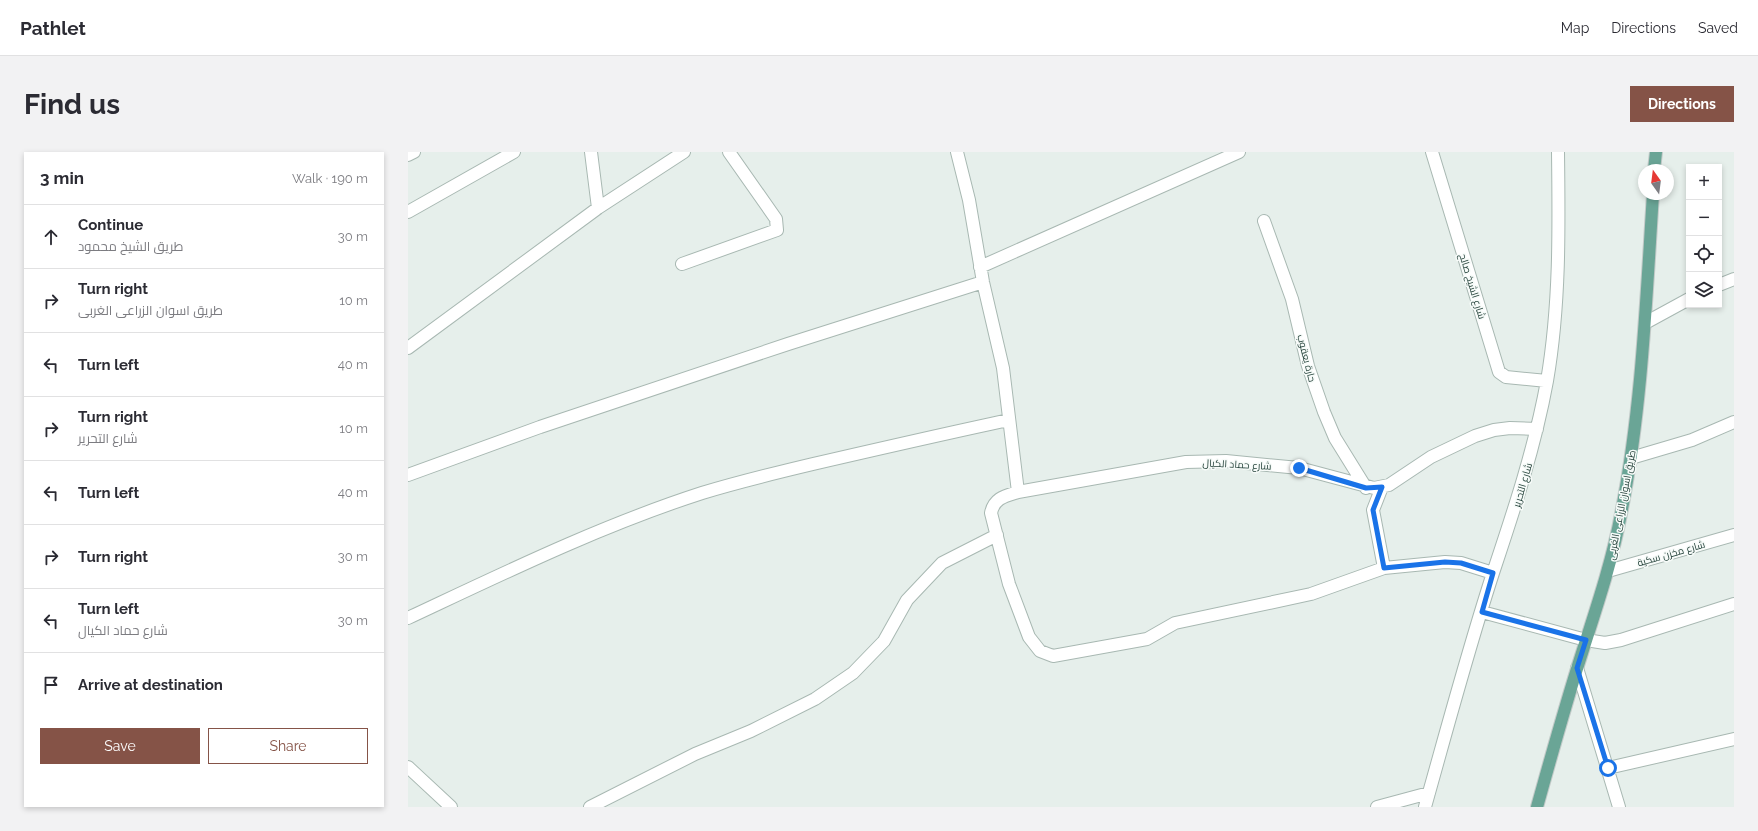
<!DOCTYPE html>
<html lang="en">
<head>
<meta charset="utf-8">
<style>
	:root { --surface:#fff; --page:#f2f2f3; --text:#2b2b33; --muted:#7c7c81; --line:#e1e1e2; --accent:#855347 }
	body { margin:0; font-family:Raleway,Cairo,sans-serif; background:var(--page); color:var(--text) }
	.controls { position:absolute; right:12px; top:12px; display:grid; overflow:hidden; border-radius:0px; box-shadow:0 2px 6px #0003 }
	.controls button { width:36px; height:36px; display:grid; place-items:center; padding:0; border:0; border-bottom:1px solid var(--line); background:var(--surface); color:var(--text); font:20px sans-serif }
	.compass { position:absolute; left:1230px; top:12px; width:36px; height:36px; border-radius:50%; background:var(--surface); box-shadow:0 2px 6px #0003; rotate:346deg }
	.stop { position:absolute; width:12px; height:12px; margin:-9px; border:3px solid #1a73e8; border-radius:50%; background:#fff }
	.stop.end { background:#1a73e8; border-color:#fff; box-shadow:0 1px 4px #0008 }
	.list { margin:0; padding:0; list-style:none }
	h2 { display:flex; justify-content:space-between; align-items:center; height:52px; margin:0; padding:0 16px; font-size:17px }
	h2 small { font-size:13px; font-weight:400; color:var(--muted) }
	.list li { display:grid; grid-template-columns:26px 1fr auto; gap:12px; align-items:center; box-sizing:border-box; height:64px; padding:0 16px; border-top:1px solid var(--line) }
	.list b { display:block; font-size:15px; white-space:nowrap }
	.list p { margin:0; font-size:13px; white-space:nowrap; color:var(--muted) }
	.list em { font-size:13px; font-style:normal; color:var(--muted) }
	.actions { display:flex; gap:8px; padding:12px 16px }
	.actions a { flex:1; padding:9px 0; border:1px solid var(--accent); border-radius:0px; text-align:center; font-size:14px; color:var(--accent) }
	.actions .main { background:var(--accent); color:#fff }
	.icon { flex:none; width:22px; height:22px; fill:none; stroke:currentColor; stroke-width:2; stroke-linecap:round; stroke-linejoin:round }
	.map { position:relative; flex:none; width:1326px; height:655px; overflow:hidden; border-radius:0px }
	header { display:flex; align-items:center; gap:24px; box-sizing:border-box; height:56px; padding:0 20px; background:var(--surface); border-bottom:1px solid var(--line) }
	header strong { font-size:19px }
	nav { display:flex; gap:22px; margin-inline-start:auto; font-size:14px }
	.intro { display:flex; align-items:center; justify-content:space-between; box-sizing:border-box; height:96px; padding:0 24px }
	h1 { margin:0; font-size:28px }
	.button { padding:10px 18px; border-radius:0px; background:var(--accent); color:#fff; font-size:14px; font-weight:700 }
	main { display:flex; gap:24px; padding:0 24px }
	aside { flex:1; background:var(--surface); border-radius:0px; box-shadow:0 2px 6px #0003 }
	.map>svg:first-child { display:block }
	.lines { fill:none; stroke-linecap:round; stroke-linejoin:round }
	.minor-casing { stroke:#a8b8b2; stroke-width:14 }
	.primary-casing { stroke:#c2cac8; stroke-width:14 }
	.minor { stroke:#fff; stroke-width:12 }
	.primary { stroke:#6aa596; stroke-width:12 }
	.route { stroke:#1a73e8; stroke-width:5 }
	.labels { text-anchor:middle; stroke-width:3; stroke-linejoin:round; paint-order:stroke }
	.street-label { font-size:10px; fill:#24423a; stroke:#f7fbf9 }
</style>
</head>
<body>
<header>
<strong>Pathlet</strong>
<nav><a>Map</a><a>Directions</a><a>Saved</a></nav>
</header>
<div class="intro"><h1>Find us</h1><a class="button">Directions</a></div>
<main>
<aside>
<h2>3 min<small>Walk · 190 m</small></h2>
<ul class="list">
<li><svg class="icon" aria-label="ahead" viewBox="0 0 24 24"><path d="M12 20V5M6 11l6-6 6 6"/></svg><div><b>Continue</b><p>طريق الشيخ محمود</p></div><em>30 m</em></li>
<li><svg class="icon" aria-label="right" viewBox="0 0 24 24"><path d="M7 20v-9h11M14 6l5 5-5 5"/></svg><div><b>Turn right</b><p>طريق اسوان الزراعى الغربى</p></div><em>10 m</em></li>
<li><svg class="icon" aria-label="left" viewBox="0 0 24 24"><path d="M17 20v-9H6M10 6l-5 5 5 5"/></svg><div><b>Turn left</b></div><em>40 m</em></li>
<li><svg class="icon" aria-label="right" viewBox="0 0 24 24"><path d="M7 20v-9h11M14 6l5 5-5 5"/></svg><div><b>Turn right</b><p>شارع التحرير</p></div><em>10 m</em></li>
<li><svg class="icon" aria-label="left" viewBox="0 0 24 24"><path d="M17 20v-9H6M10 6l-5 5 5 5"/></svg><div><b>Turn left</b></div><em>40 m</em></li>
<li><svg class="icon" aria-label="right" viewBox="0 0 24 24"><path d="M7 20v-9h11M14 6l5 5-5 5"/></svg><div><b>Turn right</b></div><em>30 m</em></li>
<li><svg class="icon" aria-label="left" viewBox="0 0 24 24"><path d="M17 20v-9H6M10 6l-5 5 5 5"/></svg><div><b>Turn left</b><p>شارع حماد الكيال</p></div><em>30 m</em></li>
<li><svg class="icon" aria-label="arrive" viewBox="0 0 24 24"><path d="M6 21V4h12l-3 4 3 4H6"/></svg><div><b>Arrive at destination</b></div></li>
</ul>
<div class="actions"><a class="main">Save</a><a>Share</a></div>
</aside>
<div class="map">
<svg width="1326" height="655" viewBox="0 0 1326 655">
	<rect width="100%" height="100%" fill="#e6efeb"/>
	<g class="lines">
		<defs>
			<path id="minor" d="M183,0L190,56
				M549,0L561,48L575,130L595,216L610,340
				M1024,0L1091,220L1098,225L1139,229
				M0,3L6,0
				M0,60L106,0
				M856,69L884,147L900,214L916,260L927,286L958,336
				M274,112L369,78L368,67L321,0
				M572,115L831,0
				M1311,133L1326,127
				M1237,171L1281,147
				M0,196L190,56L276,0
				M1223,306L1284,288L1326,270
				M0,323L132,275L380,192L575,130
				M974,335L965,358L976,416
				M1200,419L1326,383
				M1085,421L1053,411L1037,410L976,416L903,442L767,471L739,487L645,504L632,499L621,485L601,432L583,361C586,346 597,344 610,340L778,310L818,309L891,316L966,336L981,333L1023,305L1067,284L1086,278L1102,276L1129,277
				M1074,460L1178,488L1197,491L1213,488L1326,452
				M0,466C96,421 192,374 294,341C330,330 367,321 405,312C470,297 535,282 601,268
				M1169,516L1211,655
				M0,615L43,655
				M1200,616L1326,587
				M182,655L287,602L343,579L407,547L445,521L476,489L499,448L534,411L589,383
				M969,655L1021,641
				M1017,655C1039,577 1060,498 1085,421C1106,358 1127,295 1139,229C1152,153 1151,77 1150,0"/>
			<path id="primary" d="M1246,18L1248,0
				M1129,655C1143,605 1157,554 1173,504C1188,457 1204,410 1213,362C1234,256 1238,149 1245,42"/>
		</defs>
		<!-- minor casing -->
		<use href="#minor" class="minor-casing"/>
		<!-- primary casing -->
		<use href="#primary" class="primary-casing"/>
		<!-- minor -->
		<use href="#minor" class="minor"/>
		<!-- primary -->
		<use href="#primary" class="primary"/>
	</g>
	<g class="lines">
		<!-- route -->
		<path class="route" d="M891,316L958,336L974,335L965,358L976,416L1037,410L1053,411L1085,421L1074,460L1178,488L1169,516L1200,616"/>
	</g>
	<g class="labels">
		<!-- street labels -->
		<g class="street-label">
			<text transform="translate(1065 134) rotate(73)" y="4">شارع الشيخ صالح</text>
			<text transform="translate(899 206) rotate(76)" y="4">حارة يعقوب</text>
			<text transform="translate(829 312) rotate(3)" y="4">شارع حماد الكيال</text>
			<text transform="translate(1114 333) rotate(-74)" y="4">شارع التحرير</text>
			<text transform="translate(1213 353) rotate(-79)" y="4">طريق اسوان الزراعى الغربى</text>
			<text transform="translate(1263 401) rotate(-16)" y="4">شارع مخزن سكية</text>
		</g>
	</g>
</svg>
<div class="controls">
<button>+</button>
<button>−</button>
<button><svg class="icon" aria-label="locate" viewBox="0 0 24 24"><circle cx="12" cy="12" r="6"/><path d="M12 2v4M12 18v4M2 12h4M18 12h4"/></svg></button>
<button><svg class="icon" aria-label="layers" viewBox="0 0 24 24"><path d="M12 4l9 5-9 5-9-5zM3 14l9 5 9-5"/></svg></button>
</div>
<svg class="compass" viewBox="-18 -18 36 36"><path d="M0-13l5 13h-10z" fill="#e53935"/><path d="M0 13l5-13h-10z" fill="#7c7c81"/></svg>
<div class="stop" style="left:1200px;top:616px"></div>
<div class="stop end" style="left:891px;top:316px"></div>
</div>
</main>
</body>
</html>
